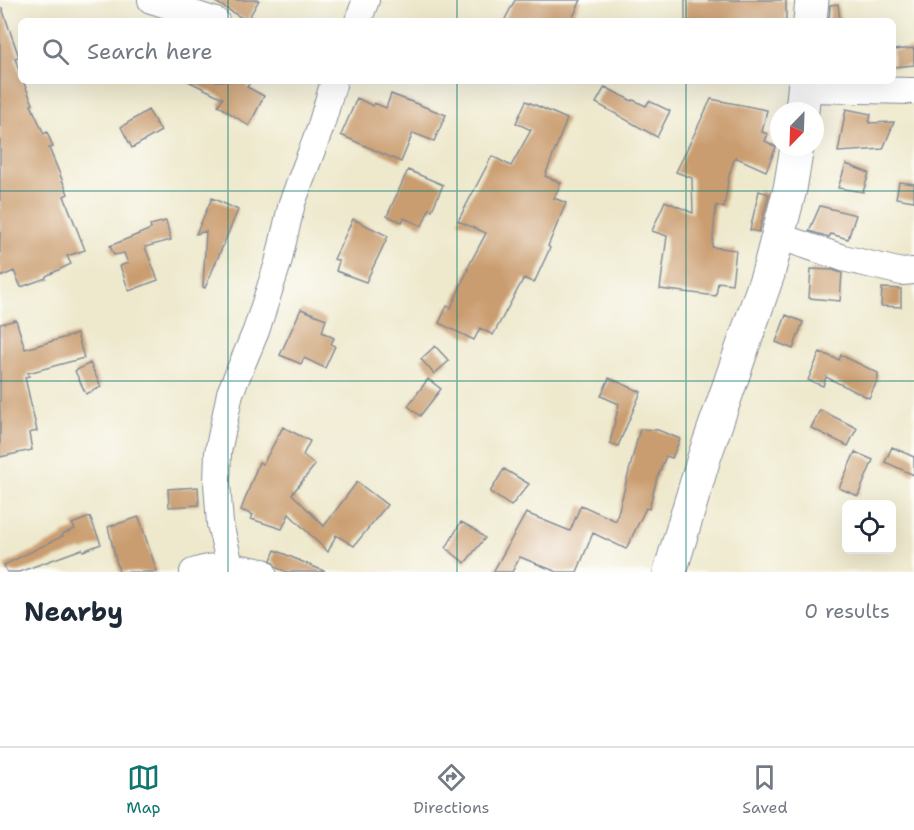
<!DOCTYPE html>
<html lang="en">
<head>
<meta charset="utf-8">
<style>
	:root { --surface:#fff; --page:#f6f6f7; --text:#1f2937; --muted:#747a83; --line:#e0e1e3; --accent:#0f766e }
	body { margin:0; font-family:"Shantell Sans",sans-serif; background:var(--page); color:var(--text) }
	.controls { position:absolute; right:18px; bottom:18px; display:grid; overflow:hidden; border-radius:9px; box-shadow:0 6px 24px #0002 }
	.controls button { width:54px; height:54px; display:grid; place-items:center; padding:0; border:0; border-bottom:2px solid var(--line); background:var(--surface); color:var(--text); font:30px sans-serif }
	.compass { position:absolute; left:770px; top:102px; width:54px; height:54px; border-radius:50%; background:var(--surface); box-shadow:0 6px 24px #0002; rotate:203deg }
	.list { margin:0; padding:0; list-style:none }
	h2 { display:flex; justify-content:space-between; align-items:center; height:78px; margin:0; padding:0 24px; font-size:26px }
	h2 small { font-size:20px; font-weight:400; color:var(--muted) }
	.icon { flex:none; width:33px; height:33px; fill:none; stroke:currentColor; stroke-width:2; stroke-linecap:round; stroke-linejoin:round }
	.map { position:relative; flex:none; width:914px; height:572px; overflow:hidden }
	.search { position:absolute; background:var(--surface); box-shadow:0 6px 24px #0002; left:18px; right:18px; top:18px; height:66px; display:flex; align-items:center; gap:15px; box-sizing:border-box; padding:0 21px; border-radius:9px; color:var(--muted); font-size:22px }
	.sheet { height:174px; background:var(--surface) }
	nav { display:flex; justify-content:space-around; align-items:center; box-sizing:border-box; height:84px; border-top:2px solid var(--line); background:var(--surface); font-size:16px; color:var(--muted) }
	nav a { display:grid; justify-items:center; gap:3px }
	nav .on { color:var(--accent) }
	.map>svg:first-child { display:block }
	.building { fill:#ca9d70 }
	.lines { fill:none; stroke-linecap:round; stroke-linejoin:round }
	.street-casing { stroke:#848c96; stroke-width:28 }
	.secondary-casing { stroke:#848c96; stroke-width:35 }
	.street { stroke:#fff; stroke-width:26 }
	.secondary { stroke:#fff; stroke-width:33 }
	.grid { fill:none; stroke:#0f766e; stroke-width:1.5; stroke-opacity:0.55 }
</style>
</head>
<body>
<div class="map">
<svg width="914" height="572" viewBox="0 0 914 572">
	<rect width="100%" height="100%" fill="#fdfcf7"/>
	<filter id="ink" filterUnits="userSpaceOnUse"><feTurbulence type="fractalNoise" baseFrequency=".0167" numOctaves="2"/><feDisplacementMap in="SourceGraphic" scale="12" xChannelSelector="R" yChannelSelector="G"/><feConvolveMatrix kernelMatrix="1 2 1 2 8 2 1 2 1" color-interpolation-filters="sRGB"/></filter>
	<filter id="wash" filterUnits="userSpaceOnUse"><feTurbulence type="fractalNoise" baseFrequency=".008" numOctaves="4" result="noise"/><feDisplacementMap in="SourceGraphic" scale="24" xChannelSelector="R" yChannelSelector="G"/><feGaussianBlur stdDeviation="1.35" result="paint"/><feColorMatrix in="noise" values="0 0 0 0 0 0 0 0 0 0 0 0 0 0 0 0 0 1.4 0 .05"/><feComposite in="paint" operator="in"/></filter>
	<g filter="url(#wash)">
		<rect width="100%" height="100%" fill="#eee9cd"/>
		<g id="blocks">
			<!-- building -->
			<path class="building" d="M212,0H259L247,21Z
				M515,0H581L571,21H504Z
				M685,0H786V21H685Z
				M838,4L840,21H829L830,5Z
				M2,8L19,57L15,58L21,77V81H23L33,104L31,105L44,134L47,132L53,147L49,148L68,194L64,196L85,250L67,256L71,264L46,276V278L21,287L14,271L0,277V9Z
				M914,48V65L893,67V50Z
				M188,81H251L247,87L264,96L249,126L218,105L223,98Z
				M605,87L632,101L633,100L646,106L649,101L670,111L657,137L596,103Z
				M391,94L446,115L434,141L413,133L401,162L341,135L357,98L373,106L374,103L386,108Z
				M711,99L767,110L762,132L768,134L765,141L776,147L766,171L735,157L729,175L724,208L716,205L712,247L736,250L732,284L718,282L716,296L660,289L667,236L652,231L665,201L693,213L692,178L676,172Z
				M526,101L567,119L545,176L561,183L554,198L566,203L548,246L550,248L534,283L524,278L493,335L480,328L474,340L439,323L447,306L451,308L468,269H467L486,233L458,221L492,156L511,166L531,130L516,123Z
				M846,109L871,114L869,123L894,122L883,149L838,152Z
				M148,110L161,131L132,148L121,127Z
				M846,164L869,173L863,192L838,188Z
				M408,170L443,185L432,210L429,209L422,226L404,218L402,222L387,216Z
				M899,182L914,184V201L896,198Z
				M759,191L769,194L759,232L750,230Z
				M212,198L238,210L205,288L203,287L206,231L196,234Z
				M820,206L856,215L848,239L831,234L829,237L809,231Z
				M353,219L388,236L366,282L336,271L339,261L334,259Z
				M166,221L171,240L145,247L158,280L129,291L120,266L128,263L124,253L114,255L110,246L151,229L150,225Z
				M811,269L833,270L842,273L840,301L809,298Z
				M882,288L901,289V307L881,306Z
				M301,309L326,319L322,332L334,338L331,344L335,346L325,368L304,358L301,364L280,355Z
				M786,315L803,322L793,349L776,342Z
				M16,320L25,349L77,334L84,358L28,373L29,376L25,377L37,431L29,433L32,450L0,457V324Z
				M435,346L449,361L434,374L421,359Z
				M820,352L839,360L841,355L878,373V379L869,398L826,377L823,386L808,380Z
				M90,363L101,387L86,394L75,371Z
				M609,378L641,392L618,446L610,443L619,404L601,396Z
				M428,379L441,389L420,416L408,406Z
				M820,410L857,428L848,446L811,428Z
				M283,427L310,441L303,455L315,465L292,494L324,526L357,482L387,505L354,546L336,535L328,552L289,514L282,529L251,519L253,515L241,510L259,462L263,464Z
				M640,429L658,430L680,439L672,458L666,456L657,478L649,509L646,508L626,549L593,533L577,572H557L520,557L512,572H493L526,513L570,531L581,505L616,521Z
				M892,447L914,457V475L885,462Z
				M855,452L873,460L858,496L839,488Z
				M504,469L529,484L511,506L490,492Z
				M198,487L199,505L169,507L168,489Z
				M90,517L101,544L83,551L82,549L19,572H7L4,565L63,536L62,534L75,529L72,524Z
				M139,517L157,572H119L108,527Z
				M461,522L474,529L485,538L465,563L446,548Z
				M275,550L326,572H287L277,568L271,560Z"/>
		</g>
	</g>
	<g filter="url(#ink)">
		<use href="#blocks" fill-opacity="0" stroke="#848c96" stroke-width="1.5"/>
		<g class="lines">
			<defs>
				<path id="street" d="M151,0L216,21
					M358,21L366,0
					M805,89L914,91
					M778,236L843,258L902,272L914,271
					M230,565L220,524L217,483L218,452L230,393L256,331L278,263L292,203L320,129L334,81
					M193,572C222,563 233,566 263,572"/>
				<path id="secondary" d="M810,21L812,0
					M802,111L805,81
					M670,572L704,458L768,274L790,189L797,147"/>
			</defs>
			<!-- street casing -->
			<use href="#street" class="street-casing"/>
			<!-- secondary casing -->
			<use href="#secondary" class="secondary-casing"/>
			<!-- street -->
			<use href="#street" class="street"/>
			<!-- secondary -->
			<use href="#secondary" class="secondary"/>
		</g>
	</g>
	<!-- grid -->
	<path class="grid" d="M228,0V21M457,0V21M686,0V21M228,81V572M457,81V572M686,81V572M0,191H914M0,381H914"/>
</svg>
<div class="controls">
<button><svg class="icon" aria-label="locate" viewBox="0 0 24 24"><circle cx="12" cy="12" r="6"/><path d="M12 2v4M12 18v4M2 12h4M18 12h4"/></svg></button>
</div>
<svg class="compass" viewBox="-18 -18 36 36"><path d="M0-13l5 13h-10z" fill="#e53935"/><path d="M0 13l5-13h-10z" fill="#747a83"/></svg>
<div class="search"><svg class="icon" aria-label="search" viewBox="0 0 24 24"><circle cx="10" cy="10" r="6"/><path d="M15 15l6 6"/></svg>Search here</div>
</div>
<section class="sheet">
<h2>Nearby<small>0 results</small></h2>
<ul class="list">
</ul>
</section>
<nav>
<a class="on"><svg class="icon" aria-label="map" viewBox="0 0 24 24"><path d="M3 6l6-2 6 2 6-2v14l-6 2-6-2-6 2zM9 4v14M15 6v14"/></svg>Map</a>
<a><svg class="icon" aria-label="directions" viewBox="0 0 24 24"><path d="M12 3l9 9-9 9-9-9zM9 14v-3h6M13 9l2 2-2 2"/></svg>Directions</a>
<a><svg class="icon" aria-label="saved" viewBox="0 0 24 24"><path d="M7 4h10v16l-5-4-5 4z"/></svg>Saved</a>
</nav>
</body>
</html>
